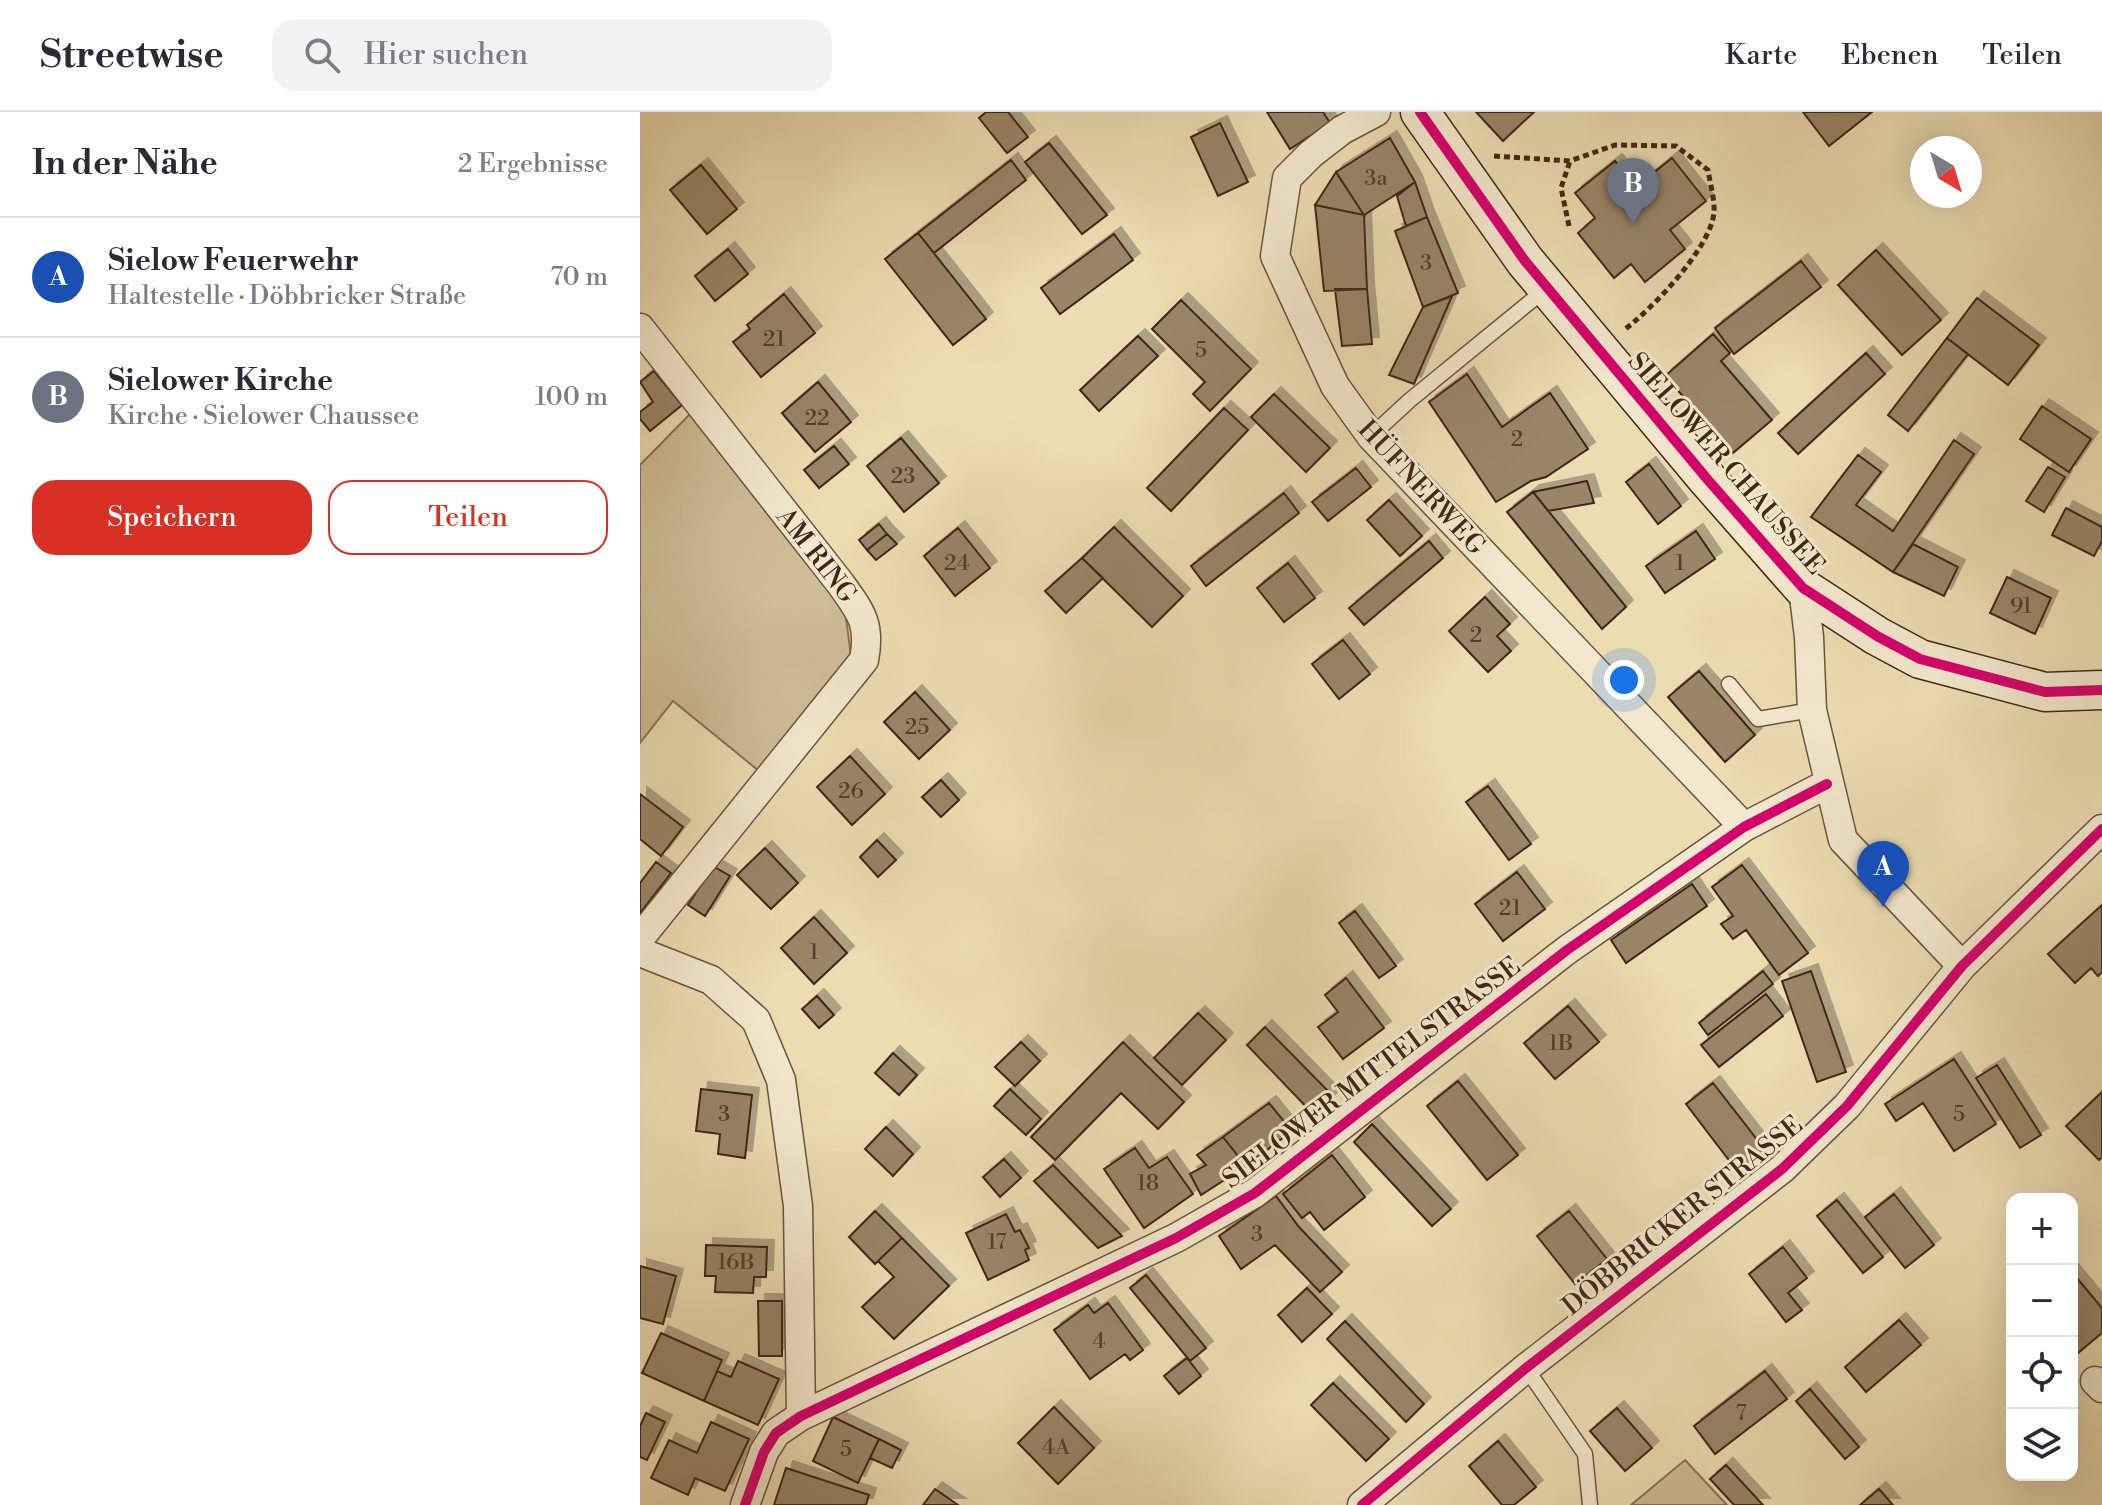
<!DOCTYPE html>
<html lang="de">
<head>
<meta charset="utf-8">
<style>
	:root { --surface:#fff; --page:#f2f2f3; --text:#2b2b33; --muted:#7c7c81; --line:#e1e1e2; --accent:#d93025 }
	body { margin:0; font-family:"Libre Bodoni",serif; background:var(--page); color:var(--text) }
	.controls { position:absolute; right:24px; bottom:24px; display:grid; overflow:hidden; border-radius:16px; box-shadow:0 8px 32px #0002 }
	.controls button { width:72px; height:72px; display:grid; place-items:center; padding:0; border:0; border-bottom:2px solid var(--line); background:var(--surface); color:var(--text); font:40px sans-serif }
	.compass { position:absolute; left:1270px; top:24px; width:72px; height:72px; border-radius:50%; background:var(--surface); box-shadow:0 8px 32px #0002; rotate:142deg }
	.you { position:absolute; left:984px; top:568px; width:28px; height:28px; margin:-20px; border:6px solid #fff; border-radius:50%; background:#1a73e8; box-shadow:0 0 0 12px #1a73e833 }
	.badge { display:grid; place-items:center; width:52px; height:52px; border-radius:50%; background:var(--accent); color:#fff; font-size:26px; font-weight:700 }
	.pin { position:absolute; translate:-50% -66px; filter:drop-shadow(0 2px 4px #0008) }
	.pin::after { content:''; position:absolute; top:42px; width:28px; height:24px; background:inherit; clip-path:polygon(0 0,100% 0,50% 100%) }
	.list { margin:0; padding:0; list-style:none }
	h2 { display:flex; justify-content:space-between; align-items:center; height:104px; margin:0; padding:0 32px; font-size:34px }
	h2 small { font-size:26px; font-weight:400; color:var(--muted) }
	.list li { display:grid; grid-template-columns:52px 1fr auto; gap:24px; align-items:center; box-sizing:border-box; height:120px; padding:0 32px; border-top:2px solid var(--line) }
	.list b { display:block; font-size:30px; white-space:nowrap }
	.list p { margin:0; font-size:26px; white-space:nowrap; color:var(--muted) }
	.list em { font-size:26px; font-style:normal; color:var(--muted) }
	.actions { display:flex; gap:16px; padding:24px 32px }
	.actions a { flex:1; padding:18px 0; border:2px solid var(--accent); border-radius:24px; text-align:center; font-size:28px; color:var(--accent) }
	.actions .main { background:var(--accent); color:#fff }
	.icon { flex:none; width:44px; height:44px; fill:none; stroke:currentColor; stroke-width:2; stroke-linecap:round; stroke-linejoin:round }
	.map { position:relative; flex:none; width:1462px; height:1393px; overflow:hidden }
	header { display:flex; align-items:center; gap:48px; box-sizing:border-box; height:112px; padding:0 40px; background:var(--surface); border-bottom:2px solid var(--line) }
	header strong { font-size:38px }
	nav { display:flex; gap:44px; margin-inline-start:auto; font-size:28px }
	.search { width:560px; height:72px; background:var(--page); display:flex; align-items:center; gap:20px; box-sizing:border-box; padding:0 28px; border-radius:24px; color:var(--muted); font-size:30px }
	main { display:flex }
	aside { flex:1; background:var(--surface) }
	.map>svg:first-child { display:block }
	.green { fill:#cfbd97; stroke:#887256; stroke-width:2 }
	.building { fill:#998567; stroke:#402716; stroke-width:2; filter:url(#shadow) }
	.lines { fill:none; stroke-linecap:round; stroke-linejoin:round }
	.lane-casing { stroke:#6b543d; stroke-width:17 }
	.street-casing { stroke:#6b543d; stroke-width:31 }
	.secondary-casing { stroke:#402716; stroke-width:41 }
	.path { stroke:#402716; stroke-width:5; stroke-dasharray:6 4; stroke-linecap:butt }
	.lane { stroke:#f3e8cd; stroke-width:14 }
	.street { stroke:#f3e8cd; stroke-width:28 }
	.secondary { stroke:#f3e8cd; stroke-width:38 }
	.cycleway-casing { stroke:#f3e8cd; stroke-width:15 }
	.cycleway { stroke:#d6006c; stroke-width:10 }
	.labels { text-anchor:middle; stroke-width:6; stroke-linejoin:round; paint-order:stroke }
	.number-label { font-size:22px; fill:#563e2a }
	.street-label { font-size:26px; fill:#402716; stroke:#f3e8cd }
</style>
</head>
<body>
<header>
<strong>Streetwise</strong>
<div class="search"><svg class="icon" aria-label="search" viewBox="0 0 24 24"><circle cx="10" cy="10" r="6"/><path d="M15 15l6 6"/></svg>Hier suchen</div>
<nav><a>Karte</a><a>Ebenen</a><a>Teilen</a></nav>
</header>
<main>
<aside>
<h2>In der Nähe<small>2 Ergebnisse</small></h2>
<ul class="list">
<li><span class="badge" style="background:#1a4fb4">A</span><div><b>Sielow Feuerwehr</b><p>Haltestelle · Döbbricker Straße</p></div><em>70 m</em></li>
<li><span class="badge" style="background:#6b7280">B</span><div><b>Sielower Kirche</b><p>Kirche · Sielower Chaussee</p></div><em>100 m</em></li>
</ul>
<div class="actions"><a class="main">Speichern</a><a>Teilen</a></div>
</aside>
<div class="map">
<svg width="1462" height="1393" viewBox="0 0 1462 1393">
	<defs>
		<filter id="shadow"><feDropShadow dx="7" dy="-7" stdDeviation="0" flood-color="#0004"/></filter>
	</defs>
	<rect width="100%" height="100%" fill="#ecdcb2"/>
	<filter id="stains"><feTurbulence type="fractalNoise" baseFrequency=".0025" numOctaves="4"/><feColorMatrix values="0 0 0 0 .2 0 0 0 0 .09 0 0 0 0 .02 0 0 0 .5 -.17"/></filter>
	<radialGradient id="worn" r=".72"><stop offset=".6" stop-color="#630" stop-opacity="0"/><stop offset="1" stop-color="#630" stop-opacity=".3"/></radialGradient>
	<!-- green -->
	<path class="green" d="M51,301L205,498L211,544L119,659L33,589L0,631V353Z
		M1045,1348L1087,1393H991Z"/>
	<!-- building -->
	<path class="building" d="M346,0H368L388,25L367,41L339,6Z
		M627,0H683L690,11L650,37Z
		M836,0H894L863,29Z
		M1163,0H1232L1189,34Z
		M580,11L608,70L578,84L551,25Z
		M750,26L775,70L724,103L696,60Z
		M409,31L467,103L442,122L385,50Z
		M1032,46L1066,89L1030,118L1045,137L1005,170L991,152L974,166L938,121L955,106L935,81L975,49L996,75Z
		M371,48L386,68L294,141L278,121Z
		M61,53L97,97L67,122L30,78Z
		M696,60L724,103L675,93Z
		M775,70L787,105L766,114L757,84Z
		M675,93L724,103L727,177L684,179Z
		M787,105L818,181L783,195L755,119Z
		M278,121L346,207L313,233L245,147Z
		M474,122L493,148L420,202L401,176Z
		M88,137L108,162L75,189L55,164Z
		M1236,138L1301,208L1262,243L1198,173Z
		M1161,149L1181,175L1094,242L1075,216Z
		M695,177H727L732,232L702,234Z
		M144,182L175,221L121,265L93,230L110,217L107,213Z
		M812,184L774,272L749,263L783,195Z
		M1337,186L1399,233L1368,273L1307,226Z
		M541,188L611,257L570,299L553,282L565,270L512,217Z
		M1073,222L1090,241L1081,249L1132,308L1093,341L1025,264Z
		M498,224L518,244L459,299L440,278Z
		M1307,226L1328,242L1268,319L1248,303Z
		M1226,241L1245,262L1158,342L1138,321Z
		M14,259L42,293L10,319L0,307V300L13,290L0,270Z
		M827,262L862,315L910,281L948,337L906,365L891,369L856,390L789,290Z
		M178,270L211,310L175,340L142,301Z
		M634,282L690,336L666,360L611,305Z
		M1402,294L1451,327L1429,360L1380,327Z
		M584,296L608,318L531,399L507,376Z
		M261,326L299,371L264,400L227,354Z
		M1314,328L1334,342L1253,460L1171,405L1218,343L1241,360L1216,393L1253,419Z
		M194,334L209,352L179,376L164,358Z
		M1009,352L1041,394L1018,412L986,370Z
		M1408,355L1425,365L1404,400L1386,389Z
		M716,356L731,375L688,409L672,390Z
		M947,369L954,391L908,399L893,380Z
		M893,380L986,495L962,517L867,400Z
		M644,381L659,401L566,474L551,454Z
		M749,388L782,424L760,444L727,408Z
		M1426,396L1462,415V429L1454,444L1412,423Z
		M239,412L247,422L227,438L219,428Z
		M474,415L543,484L512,515L442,446Z
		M318,416L350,456L315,484L284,444Z
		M1056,419L1075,447L1025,481L1006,454Z
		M247,422L257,432L236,448L227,438Z
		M789,429L803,446L724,513L709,496Z
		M1273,432L1318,455L1304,484L1253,460Z
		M442,446L463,466L426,501L405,479Z
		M648,451L675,486L644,510L617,476Z
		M1367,465L1411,486L1395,522L1350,501Z
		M845,485L870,512L857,524L871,539L848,560L809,519Z
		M703,528L730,562L699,587L672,552Z
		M1059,559L1115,623L1085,650L1028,585Z
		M275,580L310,618L279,647L244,610Z
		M210,644L245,682L212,713L177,675Z
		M301,668L319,688L301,705L282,685Z
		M848,674L891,732L869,748L826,690Z
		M0,682L43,715L21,744L0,727Z
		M237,728L256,748L238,765L220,745Z
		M125,736L158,771L131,797L97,763Z
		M16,750L31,761L0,801V771Z
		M1102,753L1168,841L1139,863L1106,818L1093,827L1081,812L1093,804L1072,775Z
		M73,754L90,764L65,804L48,793Z
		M877,760L905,797L863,829L835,792Z
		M1052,772L1067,794L986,851L971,828Z
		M1462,793V860L1458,864L1451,856L1435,871L1408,842Z
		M715,799L756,854L739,866L699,811Z
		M174,805L207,841L174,872L141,836Z
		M1123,859L1133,872L1068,923L1059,911Z
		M1171,859L1206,960L1177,970L1142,869Z
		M706,866L744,916L703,947L678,915L698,900L685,883Z
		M1126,882L1143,904L1079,955L1061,933Z
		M177,884L194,903L179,916L162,897Z
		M928,894L959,930L915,967L884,931Z
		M558,901L586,928L542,973L514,946Z
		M625,915L693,984L674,1003L607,933Z
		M381,930L400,949L375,974L355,955Z
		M483,930L544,990L518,1017L481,981L415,1048L391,1025Z
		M253,941L277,963L259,983L235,961Z
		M1314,947L1356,1012L1314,1039L1283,991L1256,1009L1245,992Z
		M1357,953L1401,1023L1380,1036L1336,966Z
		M818,969L878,1043L847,1068L787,994Z
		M1073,971L1126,1039L1098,1060L1046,992Z
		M61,977L112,983L105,1046L78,1042L80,1022L56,1019Z
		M370,977L401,1007L386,1023L354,994Z
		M1462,980V1045L1459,1048L1426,1014Z
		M629,991L652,1019L606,1054L583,1025Z
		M732,1012L811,1097L792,1114L714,1030Z
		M246,1015L273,1042L253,1064L225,1037Z
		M583,1025L606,1054L561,1083L550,1062L566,1053L557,1043Z
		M495,1036L509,1056L527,1045L553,1082L504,1116L464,1057Z
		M692,1043L725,1085L684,1118L670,1100L662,1106L643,1082Z
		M364,1047L381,1066L360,1085L343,1065Z
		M413,1053L482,1124L458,1136L394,1069Z
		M1254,1082L1294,1133L1265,1156L1225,1105Z
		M636,1084L659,1115L702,1160L680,1180L635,1133L601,1157L579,1124Z
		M1197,1088L1243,1145L1223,1161L1177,1104Z
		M235,1099L262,1126L235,1152L209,1125Z
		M929,1099L967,1147L935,1172L897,1124Z
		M366,1102L375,1120L380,1118L389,1136L385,1138L389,1148L348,1168L326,1121Z
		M262,1126L309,1174L254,1227L222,1195L254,1165L238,1149Z
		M66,1133L127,1135L126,1165H114L113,1181L75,1180L76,1164H65Z
		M1143,1135L1167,1166L1148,1181L1162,1198L1146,1210L1109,1162Z
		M0,1154L36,1164L23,1212L0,1206Z
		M1432,1160L1462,1196V1221L1432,1246Z
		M506,1163L566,1236L550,1249L490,1176Z
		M667,1176L692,1202L662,1230L638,1203Z
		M118,1189H142V1244H119Z
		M468,1191L503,1238L490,1248L485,1242L450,1267L414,1218L448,1193L454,1201Z
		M1259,1208L1281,1233L1226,1280L1205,1255Z
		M705,1209L784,1292L766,1310L687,1227Z
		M21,1221L82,1248L64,1289L2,1261Z
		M547,1246L561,1264L539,1282L524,1264Z
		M98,1249L139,1267L118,1313L64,1289L77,1259L91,1265Z
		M1125,1259L1147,1287L1075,1342L1054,1314Z
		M693,1271L749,1327L726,1349L671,1293Z
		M1170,1277L1219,1335L1205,1347L1156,1289Z
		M414,1295L454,1336L418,1372L378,1331Z
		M977,1296L1012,1336L985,1359L950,1319Z
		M6,1301L25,1310L7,1348L0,1345V1314Z
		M193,1305L239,1327L218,1371L173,1349Z
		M71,1310L109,1327L85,1379L55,1366L48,1383L11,1366L29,1328L57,1341Z
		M239,1327L261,1338L252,1356L230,1346Z
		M858,1329L896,1375L874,1393H862L829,1354Z
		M1086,1353L1123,1393H1094L1070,1367Z
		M146,1356L229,1383L226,1393H134Z
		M295,1377L318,1393H283Z
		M1239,1377L1253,1393H1220Z"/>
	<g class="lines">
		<defs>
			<path id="lane" d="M731,324L770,288L907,176
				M1089,572L1118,607L1172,598
				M886,1256L945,1342L950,1393"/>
			<path id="street" d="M736,0L702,18L671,42L647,66L635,144L695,274L731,324L1104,715
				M0,216L200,471C221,500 231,512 224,548L0,826
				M1163,476L1169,525L1172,598L1203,728L1322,854
				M0,840L71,868L116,908L141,968L158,1094L161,1304
				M1455,1269L1462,1276
				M105,1393L124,1340L136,1321L161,1304L536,1126L615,1081L927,838L1104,715L1187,672
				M722,1393L886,1256L1142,1057L1207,994L1322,854L1462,717"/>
			<path id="secondary" d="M780,0L885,149L1068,368L1163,476L1237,524L1280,547L1405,580L1462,578"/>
		</defs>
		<!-- lane casing -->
		<use href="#lane" class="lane-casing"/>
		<!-- street casing -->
		<use href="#street" class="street-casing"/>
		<!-- secondary casing -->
		<use href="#secondary" class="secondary-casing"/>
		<!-- path -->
		<path class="path" d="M854,44L930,49L975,33L1036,34L1068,58C1070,71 1075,88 1074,101C1070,137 1012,197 984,218
			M929,114L921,76L930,49"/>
		<!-- lane -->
		<use href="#lane" class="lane"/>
		<!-- street -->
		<use href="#street" class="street"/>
		<!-- secondary -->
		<use href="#secondary" class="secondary"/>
		<defs>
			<path id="cycleway" d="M780,0L885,149L1068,368L1163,476L1237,524L1280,547L1405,580L1462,578
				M105,1393L124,1340L136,1321L161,1304L536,1126L615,1081L927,838L1104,715L1187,672
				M722,1393L886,1256L1142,1057L1207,994L1322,854L1462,717"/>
		</defs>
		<!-- cycleway casing -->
		<use href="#cycleway" class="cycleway-casing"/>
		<!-- cycleway -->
		<use href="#cycleway" class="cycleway"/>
	</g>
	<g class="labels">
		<!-- number labels -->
		<g class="number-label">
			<text x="736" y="73">3a</text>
			<text x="786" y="158">3</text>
			<text x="134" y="234">21</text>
			<text x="561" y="245">5</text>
			<text x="177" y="313">22</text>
			<text x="877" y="334">2</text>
			<text x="263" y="371">23</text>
			<text x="317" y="458">24</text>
			<text x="1040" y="458">1</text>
			<text x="1381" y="501">91</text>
			<text x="836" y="530">2</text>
			<text x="277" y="622">25</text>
			<text x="211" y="686">26</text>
			<text x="870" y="803">21</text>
			<text x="174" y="847">1</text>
			<text x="921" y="938">1B</text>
			<text x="84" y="1009">3</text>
			<text x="1319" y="1009">5</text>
			<text x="508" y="1078">18</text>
			<text x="617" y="1129">3</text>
			<text x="357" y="1137">17</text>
			<text x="96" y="1157">16B</text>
			<text x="459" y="1236">4</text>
			<text x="1101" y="1308">7</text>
			<text x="416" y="1342">4A</text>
			<text x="206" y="1344">5</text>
		</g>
		<!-- street labels -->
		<g class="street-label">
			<text transform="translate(1087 351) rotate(49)" y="9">SIELOWER CHAUSSEE</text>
			<text transform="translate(782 375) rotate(47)" y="9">HÜFNERWEG</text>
			<text transform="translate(177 443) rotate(52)" y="9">AM RING</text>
			<text transform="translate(731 960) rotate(-37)" y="9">SIELOWER MITTELSTRASSE</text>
			<text transform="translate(1042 1103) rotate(-39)" y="9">DÖBBRICKER STRASSE</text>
		</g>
	</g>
	<rect width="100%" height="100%" filter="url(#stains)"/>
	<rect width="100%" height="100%" fill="url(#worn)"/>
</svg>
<div class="controls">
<button>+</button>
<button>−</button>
<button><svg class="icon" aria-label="locate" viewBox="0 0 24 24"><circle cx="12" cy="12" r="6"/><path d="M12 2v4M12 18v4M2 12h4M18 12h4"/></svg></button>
<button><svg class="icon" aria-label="layers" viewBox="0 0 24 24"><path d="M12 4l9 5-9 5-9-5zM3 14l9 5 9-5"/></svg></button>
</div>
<svg class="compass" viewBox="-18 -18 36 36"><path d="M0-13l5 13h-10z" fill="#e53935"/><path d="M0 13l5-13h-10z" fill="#7c7c81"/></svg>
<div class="you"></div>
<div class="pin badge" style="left:1243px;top:795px;background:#1a4fb4">A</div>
<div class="pin badge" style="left:993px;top:112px;background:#6b7280">B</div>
</div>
</main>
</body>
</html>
